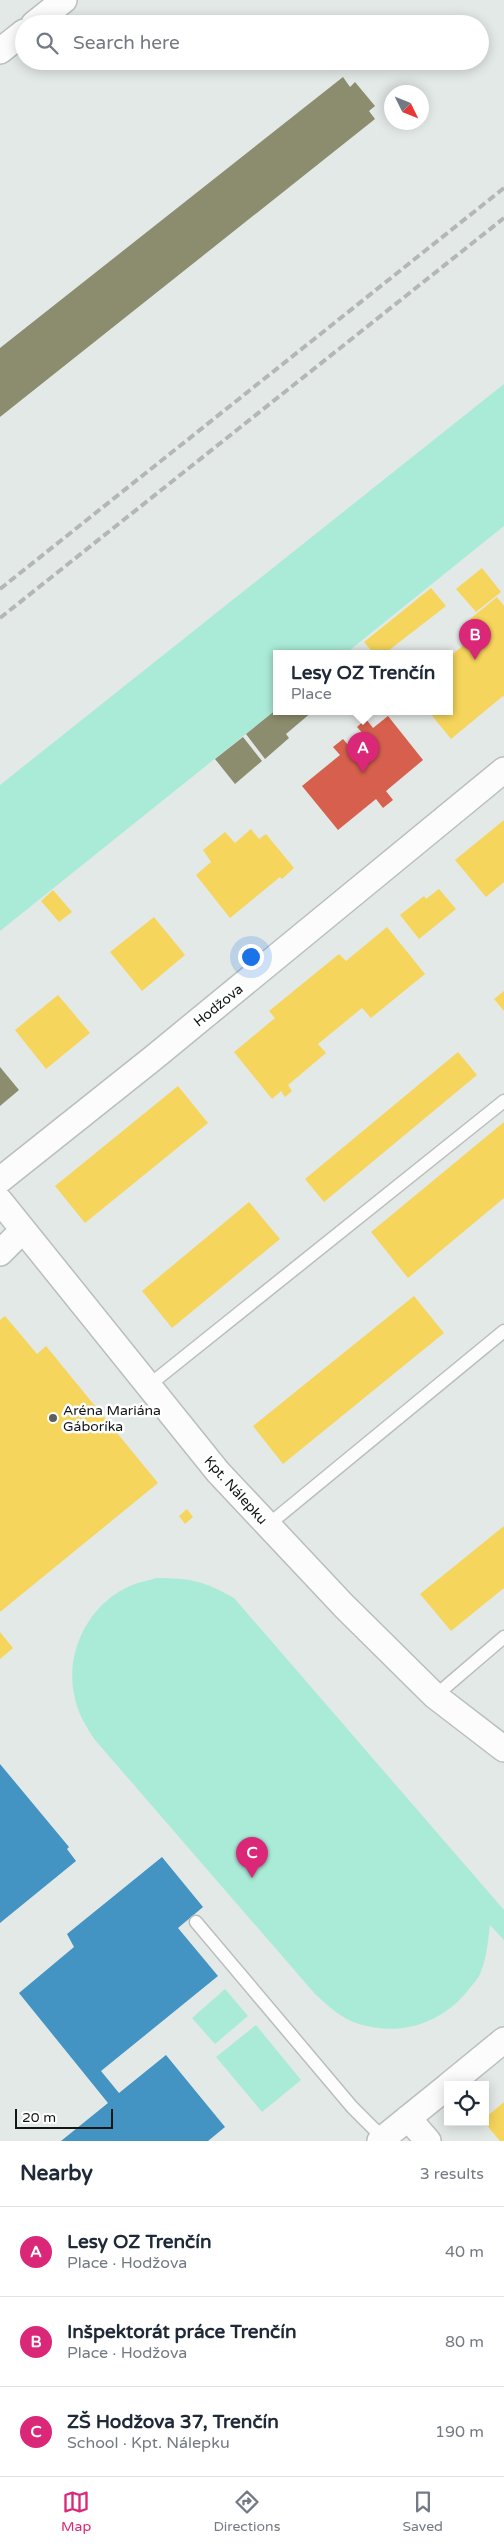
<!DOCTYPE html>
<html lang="en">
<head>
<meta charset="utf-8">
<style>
	:root { --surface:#fff; --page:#f2f2f3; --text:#1f2937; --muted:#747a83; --line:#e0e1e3; --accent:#db2777 }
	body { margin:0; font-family:"Varela Round",sans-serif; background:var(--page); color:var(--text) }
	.controls { position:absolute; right:15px; bottom:15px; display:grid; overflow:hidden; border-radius:0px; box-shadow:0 2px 12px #0003 }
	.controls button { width:45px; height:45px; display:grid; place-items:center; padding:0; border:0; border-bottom:1px solid var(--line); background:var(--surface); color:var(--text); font:25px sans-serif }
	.compass { position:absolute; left:384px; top:85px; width:45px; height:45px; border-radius:50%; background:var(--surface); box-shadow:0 2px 12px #0003; rotate:133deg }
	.scale { position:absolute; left:15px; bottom:12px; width:98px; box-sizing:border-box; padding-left:5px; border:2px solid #121615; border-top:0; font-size:14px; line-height:18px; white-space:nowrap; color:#121615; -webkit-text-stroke:4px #fff; paint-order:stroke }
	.you { position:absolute; left:250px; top:956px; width:18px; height:18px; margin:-12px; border:4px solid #fff; border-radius:50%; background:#1a73e8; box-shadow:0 0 0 8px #1a73e833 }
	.badge { display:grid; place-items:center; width:32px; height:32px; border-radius:50%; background:var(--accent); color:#fff; font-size:16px; font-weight:700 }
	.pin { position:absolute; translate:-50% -41px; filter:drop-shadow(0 1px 2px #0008) }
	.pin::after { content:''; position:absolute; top:26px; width:18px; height:15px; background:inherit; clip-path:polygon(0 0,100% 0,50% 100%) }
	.popup { position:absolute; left:273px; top:650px; width:180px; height:65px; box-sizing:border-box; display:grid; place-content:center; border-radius:0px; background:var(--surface); filter:drop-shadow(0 1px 4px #0005); font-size:16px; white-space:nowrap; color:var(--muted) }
	.popup b { font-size:19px; color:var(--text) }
	.popup::after { content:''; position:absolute; left:50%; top:100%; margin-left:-10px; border:10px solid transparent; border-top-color:var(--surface) }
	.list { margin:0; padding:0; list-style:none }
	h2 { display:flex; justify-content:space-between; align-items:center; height:65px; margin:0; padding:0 20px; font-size:21px }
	h2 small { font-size:16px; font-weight:400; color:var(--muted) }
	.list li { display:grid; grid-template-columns:32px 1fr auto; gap:15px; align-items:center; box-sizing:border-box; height:90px; padding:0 20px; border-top:1px solid var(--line) }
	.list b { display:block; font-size:19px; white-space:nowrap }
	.list p { margin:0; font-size:16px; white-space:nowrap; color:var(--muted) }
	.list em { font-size:16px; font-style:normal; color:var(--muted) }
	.icon { flex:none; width:28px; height:28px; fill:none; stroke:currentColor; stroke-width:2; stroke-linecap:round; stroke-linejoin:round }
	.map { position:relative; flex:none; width:504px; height:2141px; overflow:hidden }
	.search { position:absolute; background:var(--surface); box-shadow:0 2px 12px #0003; left:15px; right:15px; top:15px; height:55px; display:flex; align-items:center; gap:12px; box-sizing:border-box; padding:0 18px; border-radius:28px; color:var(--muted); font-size:19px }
	.sheet { height:335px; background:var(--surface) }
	nav { display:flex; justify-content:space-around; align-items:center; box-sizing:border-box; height:70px; border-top:1px solid var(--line); background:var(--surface); font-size:14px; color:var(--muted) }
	nav a { display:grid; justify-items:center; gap:2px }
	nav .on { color:var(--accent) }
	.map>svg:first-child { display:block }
	.green { fill:#aaebd8 }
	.homes { fill:#f6d55c }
	.shops { fill:#d6604d }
	.schools { fill:#4393c3 }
	.industry { fill:#8c8c6e }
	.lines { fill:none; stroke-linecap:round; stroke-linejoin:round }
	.lane-casing { stroke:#babebd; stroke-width:15 }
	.street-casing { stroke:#babebd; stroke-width:28 }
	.lane { stroke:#fbfcfb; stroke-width:12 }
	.street { stroke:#fbfcfb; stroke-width:25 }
	.rail { stroke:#b5b6b6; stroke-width:4; stroke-dasharray:8 4; stroke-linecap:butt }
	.poi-dot { fill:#5b605e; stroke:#fff; stroke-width:2 }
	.labels { text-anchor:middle; stroke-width:5; stroke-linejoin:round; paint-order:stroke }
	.street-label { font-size:14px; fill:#121615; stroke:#fff }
	.poi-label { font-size:14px; fill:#121615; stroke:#fff; text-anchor:start }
</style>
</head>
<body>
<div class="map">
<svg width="504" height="2141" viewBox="0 0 504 2141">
	<rect width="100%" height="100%" fill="#e3e9e7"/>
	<!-- green -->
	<path class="green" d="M504,384V526L345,654H277V709L0,931V785Z
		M156,1578C191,1578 204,1581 234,1598L504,1910V1940L490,1925C488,1941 487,1957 480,1974C478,1979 473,1984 469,1989C443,2023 401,2037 359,2024C342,2019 328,2006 315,1994L95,1740C85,1725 77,1712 74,1694C65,1651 90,1603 130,1586C138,1582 148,1581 156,1578Z
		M225,1989L248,2016L215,2044L192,2018Z
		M256,2025L301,2080L262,2112L216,2057Z"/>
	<!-- homes -->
	<path class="homes" d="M482,568L501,592L476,612L456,589Z
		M431,588L446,606L384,654H374L364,642Z
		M497,597L504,606V697L503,696L451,739L429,712H449V657L480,632L470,619Z
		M504,820V882L486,897L455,860Z
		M251,829L259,839L266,834L294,868L282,879L280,877L230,918L196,875L211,862L203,850L225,832L235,843Z
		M439,889L456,909L419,939L400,915L424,896L426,899Z
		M53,890L72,912L59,922L41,901Z
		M154,917L185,955L142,991L110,952Z
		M387,927L425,974L371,1018L362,1008L318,1044L326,1053L288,1085L292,1091L285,1097L281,1091L272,1099L234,1052L275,1018L269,1011L339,954L346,961Z
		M504,991V1011L494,999Z
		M58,995L90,1033L46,1069L15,1030Z
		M458,1052L477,1075L324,1202L305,1179Z
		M178,1086L208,1123L85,1223L55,1186Z
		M504,1122V1198L408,1278L371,1232Z
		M249,1202L280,1239L172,1328L142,1291Z
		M414,1296L444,1333L283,1464L253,1426Z
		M5,1316L37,1354L46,1346L158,1483L0,1612V1320Z
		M187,1509L193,1517L185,1524L179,1516Z
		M504,1526V1588L451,1631L420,1594Z
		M0,1632L13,1648L0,1659Z
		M504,2102V2141H500L484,2122L485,2118Z"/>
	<!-- shops -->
	<path class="shops" d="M388,716L423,760L386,791L393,800L383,808L376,799L338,830L302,786L340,755L333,747L343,739L350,747L364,735L357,727L366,719L373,728Z"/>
	<!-- schools -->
	<path class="schools" d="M0,1764L69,1847L67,1849L76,1861L0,1923Z
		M162,1857L203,1907L178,1928L218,1976L101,2071L119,2093L166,2055L225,2127L208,2141H61L108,2103L19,1993L74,1947L67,1934Z"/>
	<!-- industry -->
	<path class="industry" d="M343,77L350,87L355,82L375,106L369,111L375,119L0,417V348Z
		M277,709V712H312L286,734L289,738L265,759L246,734Z
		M243,737L262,761L235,784L215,759Z
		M0,1067L19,1090L0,1106Z"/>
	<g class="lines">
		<defs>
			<path id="lane" d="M148,1386L504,1101
				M268,1525L504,1331
				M435,1696L504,1637
				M196,1922L352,2107L383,2138"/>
			<path id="street" d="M34,24L64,0
				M0,51L24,32
				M0,1180L152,1059L504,770
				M0,1201L218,1472L344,1606L435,1696L504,1749
				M0,1253L23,1230
				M449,2085L504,2040
				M408,2118L428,2141
				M380,2141L448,2086"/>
		</defs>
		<!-- lane casing -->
		<use href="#lane" class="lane-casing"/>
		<!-- street casing -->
		<use href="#street" class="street-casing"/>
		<!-- lane -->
		<use href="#lane" class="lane"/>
		<!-- street -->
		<use href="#street" class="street"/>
		<!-- rail -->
		<path class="rail" d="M0,589L504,188
			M0,618L504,218"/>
	</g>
	<!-- markers -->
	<circle class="poi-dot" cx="53" cy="1418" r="5"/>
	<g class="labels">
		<!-- street labels -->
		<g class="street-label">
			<text transform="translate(218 1005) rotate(-39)" y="5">Hodžova</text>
			<text transform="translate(236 1490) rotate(48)" y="5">Kpt. Nálepku</text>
		</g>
		<!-- poi labels -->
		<g class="poi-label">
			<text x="63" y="1415">Aréna Mariána<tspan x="63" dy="16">Gáboríka</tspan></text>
		</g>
	</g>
</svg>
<div class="controls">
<button><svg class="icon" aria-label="locate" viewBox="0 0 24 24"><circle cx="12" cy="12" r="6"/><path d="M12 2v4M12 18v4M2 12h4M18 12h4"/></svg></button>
</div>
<svg class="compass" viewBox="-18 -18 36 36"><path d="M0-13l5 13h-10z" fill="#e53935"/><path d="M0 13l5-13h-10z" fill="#747a83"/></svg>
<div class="scale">20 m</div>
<div class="you"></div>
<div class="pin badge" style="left:363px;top:773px">A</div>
<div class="popup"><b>Lesy OZ Trenčín</b>Place</div>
<div class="pin badge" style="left:475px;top:660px">B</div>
<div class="pin badge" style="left:252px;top:1878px">C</div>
<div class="search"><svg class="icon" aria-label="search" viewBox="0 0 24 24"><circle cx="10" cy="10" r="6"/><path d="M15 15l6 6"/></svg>Search here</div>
</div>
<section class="sheet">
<h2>Nearby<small>3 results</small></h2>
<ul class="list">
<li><span class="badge">A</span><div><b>Lesy OZ Trenčín</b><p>Place · Hodžova</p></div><em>40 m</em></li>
<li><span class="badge">B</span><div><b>Inšpektorát práce Trenčín</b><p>Place · Hodžova</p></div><em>80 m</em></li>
<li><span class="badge">C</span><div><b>ZŠ Hodžova 37, Trenčín</b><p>School · Kpt. Nálepku</p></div><em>190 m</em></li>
</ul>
</section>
<nav>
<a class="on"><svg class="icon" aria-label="map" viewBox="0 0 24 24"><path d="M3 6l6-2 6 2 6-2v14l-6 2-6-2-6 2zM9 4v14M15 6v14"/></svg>Map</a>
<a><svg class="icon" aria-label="directions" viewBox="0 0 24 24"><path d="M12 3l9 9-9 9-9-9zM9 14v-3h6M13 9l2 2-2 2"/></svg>Directions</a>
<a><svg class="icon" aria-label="saved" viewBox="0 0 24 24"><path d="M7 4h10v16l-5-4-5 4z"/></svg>Saved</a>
</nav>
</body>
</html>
